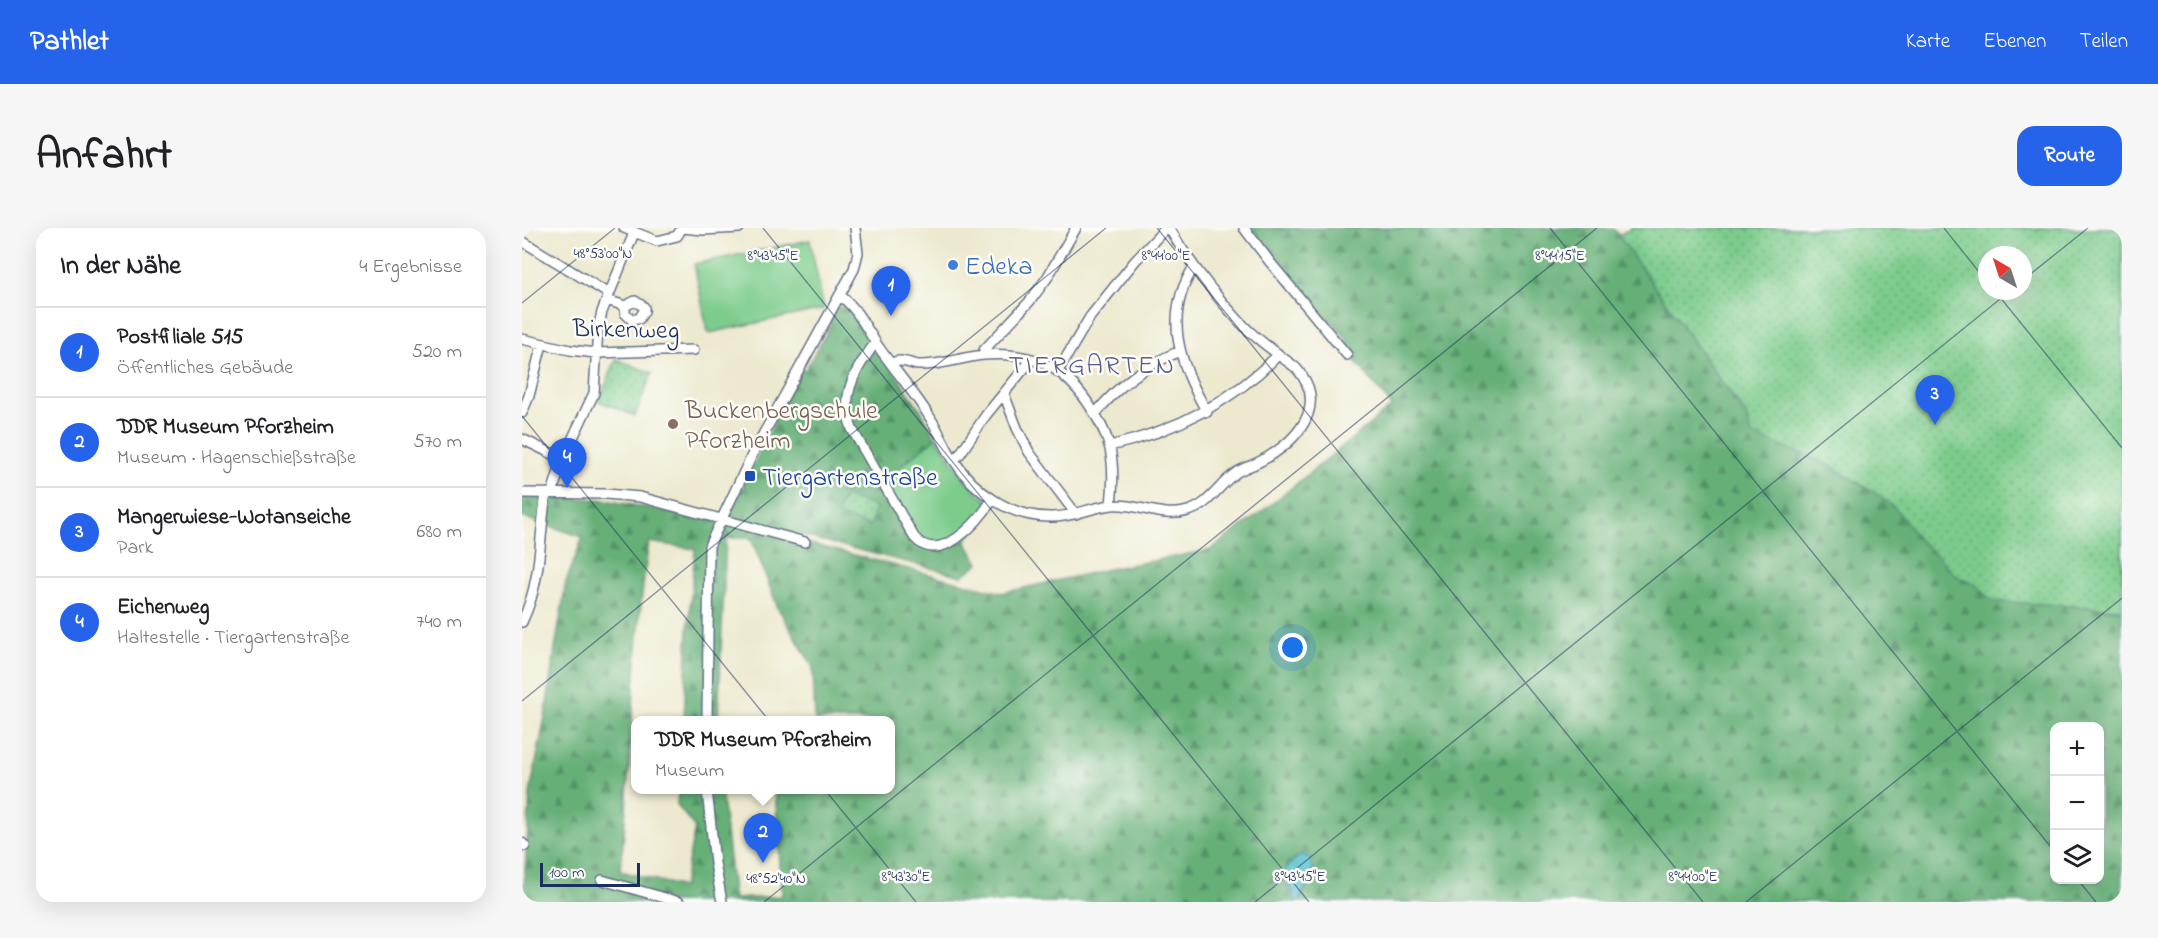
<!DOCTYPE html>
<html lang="de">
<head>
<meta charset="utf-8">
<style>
	:root { --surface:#fff; --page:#f6f6f6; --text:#202124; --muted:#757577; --line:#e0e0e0; --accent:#2563eb }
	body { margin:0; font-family:"Indie Flower",sans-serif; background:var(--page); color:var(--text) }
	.controls { position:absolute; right:18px; bottom:18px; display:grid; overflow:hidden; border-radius:12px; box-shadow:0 6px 24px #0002 }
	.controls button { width:54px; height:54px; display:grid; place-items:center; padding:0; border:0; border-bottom:2px solid var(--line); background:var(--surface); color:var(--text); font:30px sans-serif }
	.compass { position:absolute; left:1456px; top:18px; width:54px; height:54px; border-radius:50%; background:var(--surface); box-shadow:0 6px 24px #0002; rotate:321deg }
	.scale { position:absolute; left:18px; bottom:15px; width:100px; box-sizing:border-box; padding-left:6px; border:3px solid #1b2f5e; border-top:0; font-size:16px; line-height:21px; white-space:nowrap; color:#1b2f5e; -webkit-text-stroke:4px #fdfcf7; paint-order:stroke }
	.you { position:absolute; left:771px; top:420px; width:21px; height:21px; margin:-15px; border:4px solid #fff; border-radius:50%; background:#1a73e8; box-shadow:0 0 0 9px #1a73e833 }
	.badge { display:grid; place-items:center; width:39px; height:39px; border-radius:50%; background:var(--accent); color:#fff; font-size:20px; font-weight:700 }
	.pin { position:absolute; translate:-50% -50px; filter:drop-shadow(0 2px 3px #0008) }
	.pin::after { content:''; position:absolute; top:32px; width:21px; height:18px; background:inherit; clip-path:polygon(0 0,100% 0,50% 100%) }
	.popup { position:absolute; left:109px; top:488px; width:264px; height:78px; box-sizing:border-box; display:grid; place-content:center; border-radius:12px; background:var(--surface); filter:drop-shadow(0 2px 4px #0005); font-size:20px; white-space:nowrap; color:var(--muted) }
	.popup b { font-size:22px; color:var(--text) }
	.popup::after { content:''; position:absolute; left:50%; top:100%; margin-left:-12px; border:12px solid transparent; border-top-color:var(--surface) }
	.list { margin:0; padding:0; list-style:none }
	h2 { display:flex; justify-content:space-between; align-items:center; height:78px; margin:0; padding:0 24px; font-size:26px }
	h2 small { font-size:20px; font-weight:400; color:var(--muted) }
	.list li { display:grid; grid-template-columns:39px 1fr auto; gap:18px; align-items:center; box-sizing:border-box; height:90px; padding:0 24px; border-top:2px solid var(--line) }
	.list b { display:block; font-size:22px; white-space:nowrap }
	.list p { margin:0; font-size:20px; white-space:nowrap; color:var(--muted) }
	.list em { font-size:20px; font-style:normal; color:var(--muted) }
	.icon { flex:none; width:33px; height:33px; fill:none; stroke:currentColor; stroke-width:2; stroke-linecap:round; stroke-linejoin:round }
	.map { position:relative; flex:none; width:1600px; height:674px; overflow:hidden; border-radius:18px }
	header { display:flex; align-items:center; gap:36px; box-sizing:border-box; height:84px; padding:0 30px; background:var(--accent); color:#fff }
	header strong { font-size:28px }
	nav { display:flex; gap:33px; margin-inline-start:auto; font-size:21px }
	.intro { display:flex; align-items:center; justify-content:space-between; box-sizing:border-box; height:144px; padding:0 36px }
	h1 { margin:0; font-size:42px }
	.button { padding:15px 27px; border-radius:18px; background:var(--accent); color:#fff; font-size:21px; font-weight:700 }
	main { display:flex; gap:36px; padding:0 36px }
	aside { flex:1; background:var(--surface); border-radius:18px; box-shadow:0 6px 24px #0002 }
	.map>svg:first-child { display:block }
	.grass { fill:#7dcc8c; stroke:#4c7e75; stroke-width:1.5 }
	.forest { fill:url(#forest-firs); stroke:#40706b; stroke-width:1.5; fill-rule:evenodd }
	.park { fill:url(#park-dots); stroke:#4c7e75; stroke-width:1.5; fill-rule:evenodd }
	.water { fill:#55c1ce; stroke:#387896; stroke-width:1.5 }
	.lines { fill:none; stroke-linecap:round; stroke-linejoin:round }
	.minor-casing { stroke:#647086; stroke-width:12 }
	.minor { stroke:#fff; stroke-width:9 }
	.ticks { fill:none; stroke:#1b2f5e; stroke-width:1.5; stroke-opacity:0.45 }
	.shop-dot { fill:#3f7fe0; stroke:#fdfcf7; stroke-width:2 }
	.education-dot { fill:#8d6e63; stroke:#fdfcf7; stroke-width:2 }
	.transit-dot { fill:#1a4fb4; stroke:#fdfcf7; stroke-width:2 }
	.labels { text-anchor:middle; stroke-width:5; stroke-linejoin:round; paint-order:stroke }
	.shop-label { font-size:26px; fill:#366cbe; stroke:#fdfcf7; text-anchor:start }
	.street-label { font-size:26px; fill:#1b2f5e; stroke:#fdfcf7 }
	.education-label { font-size:26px; fill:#785e54; stroke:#fdfcf7; text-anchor:start }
	.transit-label { font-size:26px; fill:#164399; stroke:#fdfcf7; text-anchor:start }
	.neighbourhood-label { font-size:27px; letter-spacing:1.5px; fill:#595e8c; stroke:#fdfcf7 }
	.ticks-label { font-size:15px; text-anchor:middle; fill:#1b2f5e; stroke:#fdfcf7; stroke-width:5; stroke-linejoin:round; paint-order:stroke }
</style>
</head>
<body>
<header>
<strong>Pathlet</strong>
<nav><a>Karte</a><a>Ebenen</a><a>Teilen</a></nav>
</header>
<div class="intro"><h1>Anfahrt</h1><a class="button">Route</a></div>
<main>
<aside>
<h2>In der Nähe<small>4 Ergebnisse</small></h2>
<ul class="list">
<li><span class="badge">1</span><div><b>Postfiliale 515</b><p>Öffentliches Gebäude</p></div><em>520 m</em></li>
<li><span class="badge">2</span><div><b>DDR Museum Pforzheim</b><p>Museum · Hagenschießstraße</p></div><em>570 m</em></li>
<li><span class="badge">3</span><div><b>Mangerwiese-Wotanseiche</b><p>Park</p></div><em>680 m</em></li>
<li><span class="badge">4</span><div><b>Eichenweg</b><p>Haltestelle · Tiergartenstraße</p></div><em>740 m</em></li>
</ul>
</aside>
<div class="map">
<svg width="1600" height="674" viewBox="0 0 1600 674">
	<defs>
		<pattern id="forest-firs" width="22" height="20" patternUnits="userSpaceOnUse" patternTransform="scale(1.5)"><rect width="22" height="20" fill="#66b078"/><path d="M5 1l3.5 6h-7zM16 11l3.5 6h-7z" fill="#539066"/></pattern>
		<pattern id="park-dots" width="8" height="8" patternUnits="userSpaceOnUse" patternTransform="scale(1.5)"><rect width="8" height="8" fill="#7dcc8c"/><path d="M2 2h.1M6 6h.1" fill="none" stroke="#66a676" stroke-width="1.8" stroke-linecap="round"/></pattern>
	</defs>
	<rect width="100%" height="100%" fill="#fdfcf7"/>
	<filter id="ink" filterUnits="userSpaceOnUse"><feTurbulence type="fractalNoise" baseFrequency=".0167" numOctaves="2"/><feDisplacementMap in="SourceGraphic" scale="12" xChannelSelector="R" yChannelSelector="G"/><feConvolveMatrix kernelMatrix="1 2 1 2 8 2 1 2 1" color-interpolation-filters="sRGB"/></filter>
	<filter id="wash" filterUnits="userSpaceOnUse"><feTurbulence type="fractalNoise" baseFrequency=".008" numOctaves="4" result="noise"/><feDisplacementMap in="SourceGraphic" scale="24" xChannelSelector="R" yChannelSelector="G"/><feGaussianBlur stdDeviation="1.35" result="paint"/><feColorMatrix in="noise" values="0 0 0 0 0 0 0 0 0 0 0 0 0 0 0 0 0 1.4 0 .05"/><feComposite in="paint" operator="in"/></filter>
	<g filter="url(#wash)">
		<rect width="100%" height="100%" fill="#ede9cf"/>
		<!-- grass -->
		<path class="grass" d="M288,12L302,81L186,105L172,36Z
			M414,209L443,251L471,279L443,313L422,321L391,314L378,299L357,256Z"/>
		<!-- forest -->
		<path class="forest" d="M728,0H1091L1224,187L1219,0H1600V381L1534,377L1600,382V674H1L8,565L24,484L29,446L44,354L61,309L0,289V269L77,271L200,293L480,365L587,341L688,322L747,278L870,178L822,119L827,114L808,91L804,95ZM1465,27H1501V63H1465ZM204,310H229L256,380L291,439L293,492H368V562H253L260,668L212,671L199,562H156L155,577L173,600L161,659L98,643C111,534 110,423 127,314L173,321L166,401L162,492H196ZM1532,499H1578V652H1532ZM773,631L786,655L777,674L773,672L770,662L763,655Z
			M323,78L329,83L398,181L414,209L357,256L378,298L391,314L422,321L443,313L457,335L440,348L206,289L278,141L283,142L309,97L305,94L314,79Z"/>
		<!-- park -->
		<path class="park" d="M1110,0H1600V381L1470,373L1454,356L1434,348L1417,329L1396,311L1375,282L1353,265L1307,237L1229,206L1224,187L1096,7ZM1465,27H1501V63H1465Z
			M94,131L130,145L113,188L77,173Z
			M322,268L354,279L348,298L315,287Z"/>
		<!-- water -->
		<path class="water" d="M781,627L788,630L791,641L777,674L773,672L770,662L763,655L761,650C763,640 772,630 781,627Z"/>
	</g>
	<g filter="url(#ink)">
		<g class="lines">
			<defs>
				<path id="minor" d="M102,0L135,13L155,8L160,0
					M161,0L181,2L217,0
					M722,0L748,34L825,127
					M0,13L87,66
					M672,39C640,88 658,137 685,184
					M318,68C334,77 347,106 358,121C375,145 394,167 409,191C417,204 423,218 431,231C452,264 488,289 528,289C549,290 569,279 590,277C616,275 640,291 666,283C690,277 700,249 723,240C762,226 814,183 774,140C769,135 761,131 756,126C742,116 729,106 718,94C691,65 667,34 647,0
					M85,72L103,78L113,73L122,79V83L117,91H109L103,85V78
					M0,111L48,122L74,125L172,122
					M354,115C348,120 345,128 340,134C326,156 321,176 330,201L392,309C417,339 456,294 470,272
					M462,127C509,124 539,136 566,175C574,187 583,202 587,217C592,235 591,259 589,277
					M369,136C378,129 387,136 396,137C418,138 440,129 462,127V122L508,73L525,50L554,0
					M536,143L568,89L613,33L644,0
					M482,166L495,200L507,224L554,286
					M0,185L7,168L20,116
					M573,186C598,156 622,138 658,123
					M0,211L41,231
					M588,218C653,203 709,175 756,127
					M432,232L438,226L464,187L510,131
					M0,265L84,266L118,269L283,314
					M30,265L41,231L72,165L76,101L80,84L112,5
					M0,394C20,353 17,309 24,266
					M185,492L187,318L231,225L332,41L336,25L333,0
					M185,562L193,635L200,674
					M0,615L3,618
					M80,652L157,674"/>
			</defs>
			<!-- minor casing -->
			<use href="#minor" class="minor-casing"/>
			<!-- minor -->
			<use href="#minor" class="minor"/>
		</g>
	</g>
	<!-- ticks -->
	<path class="ticks" d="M241,0L787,674M635,0L1181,674M1028,0L1532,623M1422,0L1465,54M1501,52L1566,0M1473,63L1600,220M0,75L93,0M0,188L394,674M0,473L584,0M1556,652L1574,674M242,674L1075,0M733,674L1488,63M1224,674L1600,370"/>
	<!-- markers -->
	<circle class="shop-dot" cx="431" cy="37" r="6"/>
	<circle class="education-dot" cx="151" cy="196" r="6"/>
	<rect class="transit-dot" x="222" y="242" width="12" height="12" rx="3"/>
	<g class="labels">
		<!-- shop labels -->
		<g class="shop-label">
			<text x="443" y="46">Edeka</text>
		</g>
		<!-- street labels -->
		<g class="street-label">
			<text transform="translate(104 100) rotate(1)" y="9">Birkenweg</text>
		</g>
		<!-- education labels -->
		<g class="education-label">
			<text x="163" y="190">Buckenbergschule<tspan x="163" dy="30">Pforzheim</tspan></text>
		</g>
		<!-- transit labels -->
		<g class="transit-label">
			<text x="240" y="257">Tiergartenstraße</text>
		</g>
		<!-- neighbourhood labels -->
		<g class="neighbourhood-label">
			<text x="570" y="145">TIERGARTEN</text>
		</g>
	</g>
	<g class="ticks-label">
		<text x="81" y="30">48°53'00"N</text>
		<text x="251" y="32">8°43'45"E</text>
		<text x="644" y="32">8°44'00"E</text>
		<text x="1038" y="32">8°44'15"E</text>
		<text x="384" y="653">8°43'30"E</text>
		<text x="778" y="653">8°43'45"E</text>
		<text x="1171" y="653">8°44'00"E</text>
		<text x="254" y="655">48°52'40"N</text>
	</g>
</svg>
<div class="controls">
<button>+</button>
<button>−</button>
<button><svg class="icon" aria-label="layers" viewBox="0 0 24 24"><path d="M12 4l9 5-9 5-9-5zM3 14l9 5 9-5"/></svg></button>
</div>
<svg class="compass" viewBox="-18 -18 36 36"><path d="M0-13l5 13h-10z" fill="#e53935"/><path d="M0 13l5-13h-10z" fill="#757577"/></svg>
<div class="scale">100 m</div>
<div class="you"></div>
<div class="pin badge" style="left:369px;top:88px">1</div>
<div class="pin badge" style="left:241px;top:635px">2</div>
<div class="popup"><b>DDR Museum Pforzheim</b>Museum</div>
<div class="pin badge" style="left:1413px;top:197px">3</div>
<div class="pin badge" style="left:45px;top:260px">4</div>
</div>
</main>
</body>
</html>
